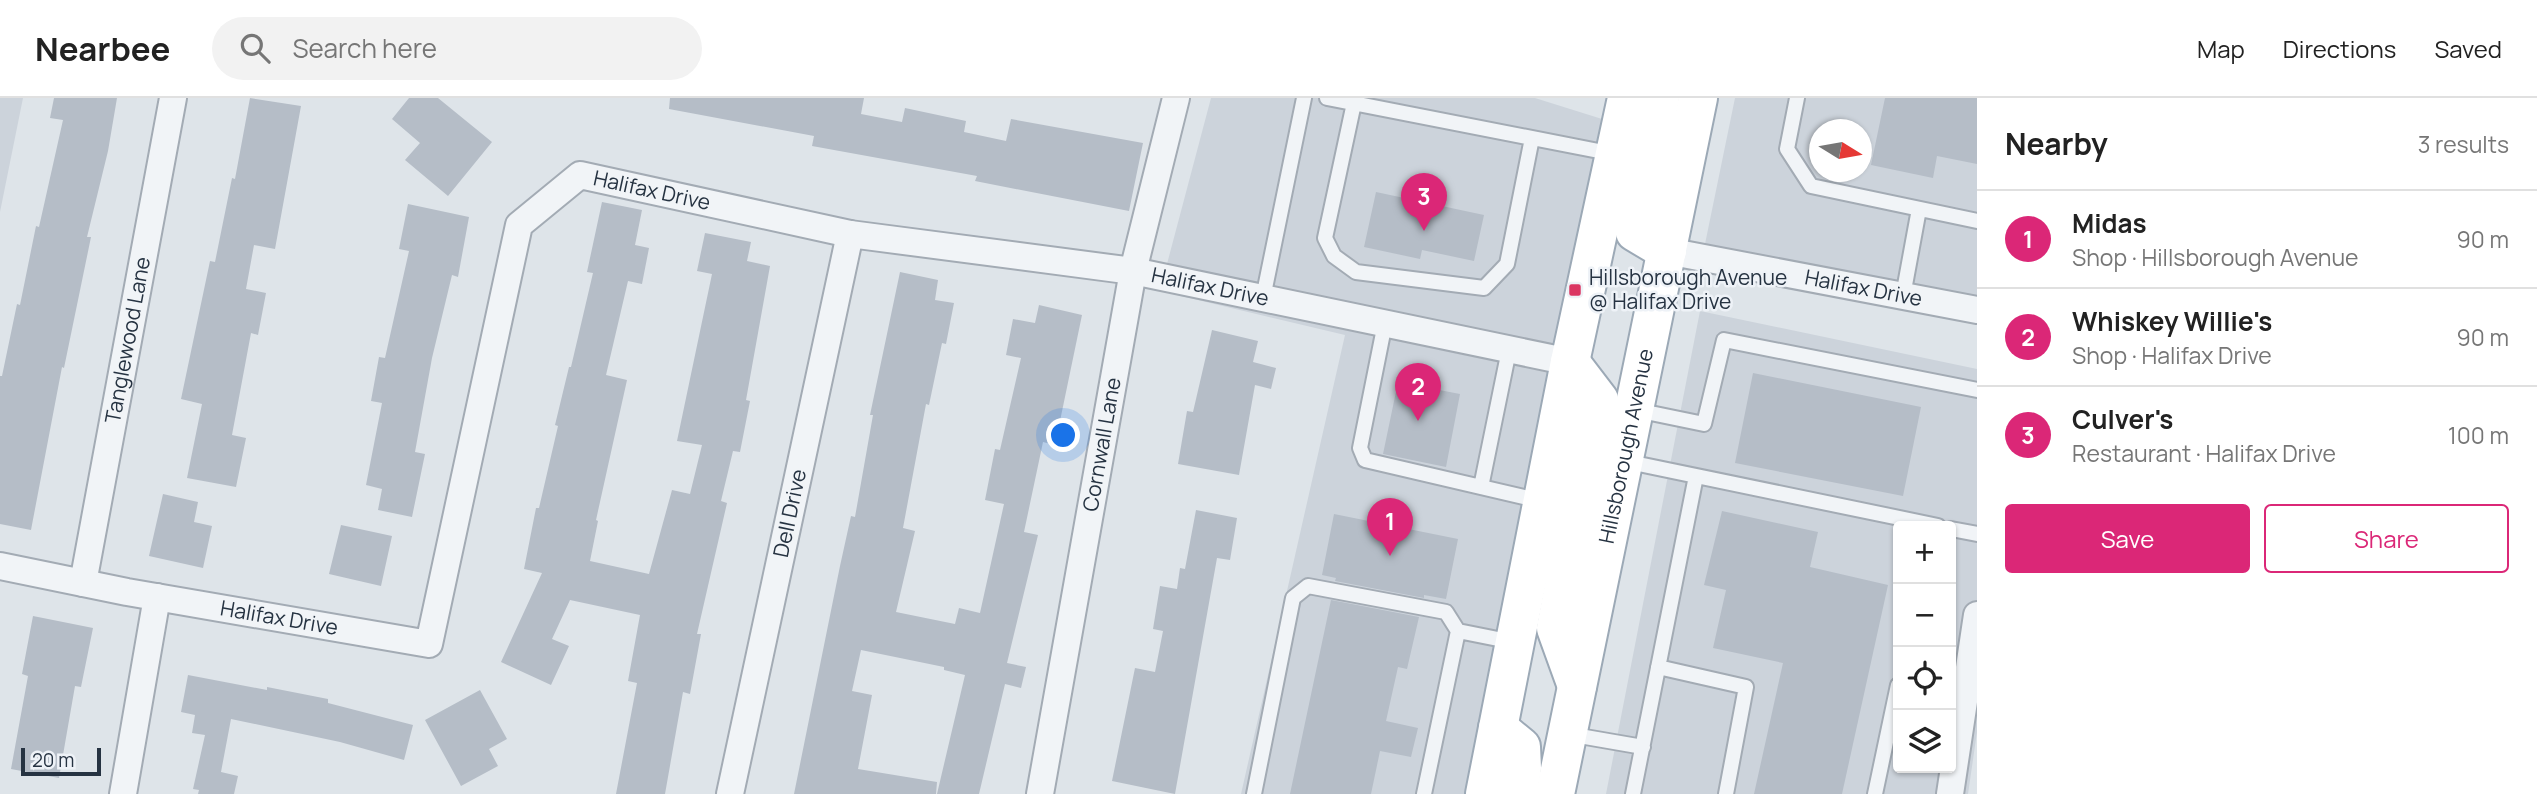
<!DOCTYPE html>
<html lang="en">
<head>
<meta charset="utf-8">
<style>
	:root { --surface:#fff; --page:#f2f2f2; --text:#222; --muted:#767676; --line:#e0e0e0; --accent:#db2777 }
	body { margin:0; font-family:Manrope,sans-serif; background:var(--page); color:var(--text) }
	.controls { position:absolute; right:21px; bottom:21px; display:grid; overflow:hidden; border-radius:7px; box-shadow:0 2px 5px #0004 }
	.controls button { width:63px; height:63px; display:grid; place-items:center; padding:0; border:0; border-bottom:2px solid var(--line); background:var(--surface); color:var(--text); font:35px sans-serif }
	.compass { position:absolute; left:1809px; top:21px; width:63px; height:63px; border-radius:50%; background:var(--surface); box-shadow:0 2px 5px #0004; rotate:101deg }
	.scale { position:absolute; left:21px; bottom:18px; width:80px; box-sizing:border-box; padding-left:7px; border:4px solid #263342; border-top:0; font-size:19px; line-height:24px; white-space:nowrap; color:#263342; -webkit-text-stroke:5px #eef2f7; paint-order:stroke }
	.you { position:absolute; left:1064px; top:338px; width:24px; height:24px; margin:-18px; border:5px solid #fff; border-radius:50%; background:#1a73e8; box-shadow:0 0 0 10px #1a73e833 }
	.badge { display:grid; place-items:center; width:46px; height:46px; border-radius:50%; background:var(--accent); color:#fff; font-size:23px; font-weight:700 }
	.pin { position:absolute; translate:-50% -58px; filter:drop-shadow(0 2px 4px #0008) }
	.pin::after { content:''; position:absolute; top:37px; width:24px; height:21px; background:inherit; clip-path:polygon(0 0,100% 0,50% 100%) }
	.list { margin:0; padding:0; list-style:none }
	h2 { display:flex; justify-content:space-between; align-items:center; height:91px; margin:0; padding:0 28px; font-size:30px }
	h2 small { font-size:23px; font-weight:400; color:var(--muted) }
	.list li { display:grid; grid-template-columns:46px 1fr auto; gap:21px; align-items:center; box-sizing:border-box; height:98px; padding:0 28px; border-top:2px solid var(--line) }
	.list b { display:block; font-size:26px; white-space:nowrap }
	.list p { margin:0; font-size:23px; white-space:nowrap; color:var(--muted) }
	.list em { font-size:23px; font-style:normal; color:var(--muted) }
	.actions { display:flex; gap:14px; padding:21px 28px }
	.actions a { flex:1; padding:16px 0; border:2px solid var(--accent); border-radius:7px; text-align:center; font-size:24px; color:var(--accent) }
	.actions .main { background:var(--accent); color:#fff }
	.icon { flex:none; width:38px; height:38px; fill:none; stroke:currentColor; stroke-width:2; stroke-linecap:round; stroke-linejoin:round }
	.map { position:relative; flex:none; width:1977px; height:696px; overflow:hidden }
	header { display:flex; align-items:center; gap:42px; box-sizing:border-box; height:98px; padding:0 35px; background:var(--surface); border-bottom:2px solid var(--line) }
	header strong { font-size:33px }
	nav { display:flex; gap:38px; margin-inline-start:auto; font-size:24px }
	.search { width:490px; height:63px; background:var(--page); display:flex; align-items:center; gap:18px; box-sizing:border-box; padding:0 24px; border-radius:38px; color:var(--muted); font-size:26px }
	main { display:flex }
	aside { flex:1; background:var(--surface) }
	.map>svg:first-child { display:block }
	.built { fill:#ccd3db; fill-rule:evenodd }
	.building { fill:#b5bdc7 }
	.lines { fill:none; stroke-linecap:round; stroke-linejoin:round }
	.lane-casing { stroke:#a3abb4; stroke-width:18 }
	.street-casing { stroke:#a3abb4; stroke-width:30 }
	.primary-casing { stroke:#9ca9b6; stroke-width:42 }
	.lane { stroke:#f1f4f7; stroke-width:14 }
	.street { stroke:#f1f4f7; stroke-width:26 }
	.primary { stroke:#fff; stroke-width:38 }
	.poi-dot { fill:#db3662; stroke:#eef2f7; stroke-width:2.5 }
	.labels { text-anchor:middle; stroke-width:5; stroke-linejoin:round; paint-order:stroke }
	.street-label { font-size:21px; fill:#263342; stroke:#eef2f7 }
	.poi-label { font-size:21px; fill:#263342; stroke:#eef2f7; text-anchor:start }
</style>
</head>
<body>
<header>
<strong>Nearbee</strong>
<div class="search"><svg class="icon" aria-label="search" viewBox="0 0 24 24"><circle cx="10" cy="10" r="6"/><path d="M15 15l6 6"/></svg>Search here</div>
<nav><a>Map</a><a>Directions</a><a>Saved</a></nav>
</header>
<main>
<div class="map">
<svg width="1977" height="696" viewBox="0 0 1977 696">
	<rect width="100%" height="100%" fill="#dee4e9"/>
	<!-- built -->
	<path class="built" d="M0,0H23L0,114Z
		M1211,0H1535L1602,21L1557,247L1167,166Z
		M1735,0H1977V198L1705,146ZM1820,32H1862V74H1820Z
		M1160,193L1551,275L1466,696H1241L1345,237Z
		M1700,213L1977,271V634L1968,696H1606ZM1898,428H1951V670H1898Z"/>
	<!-- building -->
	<path class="building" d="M54,0H117L108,53L87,139H91L64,270L62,269L31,432L0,426V278H2L17,206L20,207L36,128L39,129L63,22L50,20Z
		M250,0L301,8L275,151L254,147L246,191L266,195L258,237L251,235L232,337L246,340L236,389L187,380L202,306L181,301L210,163L215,164L232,80L235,81Z
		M409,0H438L492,44L448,98L405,62L420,45L392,21Z
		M670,0H864L861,16L902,24L905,10L966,23L964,34L1006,43L1011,21L1143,45L1129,113L975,83L977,78L812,48L814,38L669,11Z
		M1885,0H1977V66L1937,58L1933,80L1871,67Z
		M1376,94L1484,117L1474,163L1422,152L1420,161L1364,149Z
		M602,104L642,112L635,147L649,150L642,186L628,183L606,277L627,282L596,422L598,423L590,463L649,476L672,392L690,396L702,347L677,343L712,176L697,173L705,135L751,144L747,163L770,168L746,302L750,303L740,354L733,353L721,403L727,405L697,536H701L690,596L683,594L665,696H616L637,585L628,583L640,517L570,502L552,541L569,548L551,587L501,564L542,475L524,471L536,410H539L558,328L555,327L569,269H571L593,175L587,174Z
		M408,106L469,119L458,179L452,177L432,260L415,354L425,356L412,419L378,412L382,391L366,387L382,305L371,303L379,259L385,260L409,153L399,151Z
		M900,174L938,182L935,202L954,205L946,246L942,245L929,307L926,306L903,430L915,433L896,514L955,526L959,510L980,515L1004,406L985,402L995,351L1000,352L1021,260L1006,257L1013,221L1035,225L1039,207L1082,217L1055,347L1043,344L1024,434L1038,437L1007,565L1026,569L1021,590L1005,586L979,696H937L965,577L944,572V569L861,552L852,593L872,597L858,671L937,684L936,696H794L840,468L851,418L855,419L873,317H870Z
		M1212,232L1258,243L1253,264L1276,270L1271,291L1255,287L1239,377L1178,366L1187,313L1193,314Z
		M1753,275L1921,309L1903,398L1735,365Z
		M1398,284L1460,296L1446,369L1383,356Z
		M163,396L198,404L194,424L212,428L203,470L149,458Z
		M1196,412L1237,420L1230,462L1217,460L1175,696L1112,683L1135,570L1155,574L1163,533L1153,531L1160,488L1177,491L1180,470L1185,471Z
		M1722,413L1818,434L1810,469L1888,487L1842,696H1754L1783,565L1713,550L1726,492L1704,487Z
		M1334,416L1458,441L1446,501L1424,497V500L1335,483L1336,480L1322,477Z
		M341,427L392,438L381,488L329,476Z
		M1331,502L1419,519L1407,571L1398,569L1386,623L1418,630L1411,659L1380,653L1371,696H1290Z
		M33,518L93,530L81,589L75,588L59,680L11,671L28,578L22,576Z
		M188,577L267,592V589L328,601V605L413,627L404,662L340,644L231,621L221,674L238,678L234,696H198L199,692L193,691L205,637L192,635L195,617L181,614Z
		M480,592L507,641L489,651L498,668L461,688L425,622Z"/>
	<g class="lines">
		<defs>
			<path id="lane" d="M1327,0L1614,56
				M1797,0L1787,51L1811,88L1977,123
				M1354,5L1325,140L1334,158L1356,174L1484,190L1507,166L1532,40
				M1903,198L1919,111
				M1263,200L1304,0
				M1385,225L1360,350L1365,362L1541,403
				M1636,312L1704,326L1724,242L1977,292
				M1624,363L1938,428
				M1481,389L1509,252
				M1951,431L1977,436
				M1658,569L1746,589L1726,696
				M1568,636L1643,649
				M1254,696L1293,500L1308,488L1446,514L1458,533
				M1424,696L1458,533L1513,544
				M1633,696L1696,378
				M1875,696L1898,587"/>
			<g id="street">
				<path id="s1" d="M1667,153L1977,212"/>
				<path id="s2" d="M0,468L127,494L429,546L519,127L580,77L850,136L1133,173L1570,264"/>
				<path id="s3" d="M83,485L173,0"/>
				<path d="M123,696L157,499"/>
				<path id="s4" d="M730,696L850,136"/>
				<path id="s5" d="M1040,696L1133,173L1176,0"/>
				<path d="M1950,696L1977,517"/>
			</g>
			<g id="primary">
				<path d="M1660,0L1635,134L1667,153"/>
				<path d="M1570,264L1599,302L1556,530L1577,588"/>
				<path d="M1498,630L1521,649L1522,670L1518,696"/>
				<path d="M1485,696L1570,264L1627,0"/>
				<path id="s6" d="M1555,696L1698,0"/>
			</g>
		</defs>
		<!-- lane casing -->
		<use href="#lane" class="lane-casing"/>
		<!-- street casing -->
		<use href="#street" class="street-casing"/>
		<!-- primary casing -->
		<use href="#primary" class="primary-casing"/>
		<!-- lane -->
		<use href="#lane" class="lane"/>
		<!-- street -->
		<use href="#street" class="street"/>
		<!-- primary -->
		<use href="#primary" class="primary"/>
	</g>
	<!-- markers -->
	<rect class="poi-dot" x="1568" y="185" width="14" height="14" rx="3.5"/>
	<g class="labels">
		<!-- street labels -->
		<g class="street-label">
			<text dy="7" stroke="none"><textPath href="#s2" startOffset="1017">Halifax Drive</textPath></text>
			<text dy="7" stroke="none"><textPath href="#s2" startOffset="1584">Halifax Drive</textPath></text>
			<text dy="7" stroke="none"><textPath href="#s1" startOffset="200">Halifax Drive</textPath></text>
			<text dy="7" stroke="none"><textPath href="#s3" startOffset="247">Tanglewood Lane</textPath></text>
			<text dy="7" stroke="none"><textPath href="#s5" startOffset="355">Cornwall Lane</textPath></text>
			<text dy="7" stroke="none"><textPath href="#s6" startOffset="355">Hillsborough Avenue</textPath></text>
			<text dy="7" stroke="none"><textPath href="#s4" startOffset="287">Dell Drive</textPath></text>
			<text dy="7" stroke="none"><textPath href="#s2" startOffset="284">Halifax Drive</textPath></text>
		</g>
		<!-- poi labels -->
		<g class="poi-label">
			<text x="1589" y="187">Hillsborough Avenue<tspan x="1589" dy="24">@ Halifax Drive</tspan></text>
		</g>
	</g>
</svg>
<div class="controls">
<button>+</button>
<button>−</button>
<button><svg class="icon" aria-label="locate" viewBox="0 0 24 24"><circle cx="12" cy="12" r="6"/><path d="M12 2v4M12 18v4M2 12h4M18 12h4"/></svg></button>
<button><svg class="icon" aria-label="layers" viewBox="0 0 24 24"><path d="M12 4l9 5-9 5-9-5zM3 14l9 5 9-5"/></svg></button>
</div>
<svg class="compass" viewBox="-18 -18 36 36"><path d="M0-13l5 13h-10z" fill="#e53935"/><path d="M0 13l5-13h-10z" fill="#767676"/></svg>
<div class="scale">20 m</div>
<div class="you"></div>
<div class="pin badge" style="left:1390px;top:458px">1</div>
<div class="pin badge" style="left:1418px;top:323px">2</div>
<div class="pin badge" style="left:1424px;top:133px">3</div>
</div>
<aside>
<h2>Nearby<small>3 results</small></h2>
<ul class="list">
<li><span class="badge">1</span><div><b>Midas</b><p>Shop · Hillsborough Avenue</p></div><em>90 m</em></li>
<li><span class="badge">2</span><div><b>Whiskey Willie's</b><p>Shop · Halifax Drive</p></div><em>90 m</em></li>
<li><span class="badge">3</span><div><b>Culver's</b><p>Restaurant · Halifax Drive</p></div><em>100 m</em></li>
</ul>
<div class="actions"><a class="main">Save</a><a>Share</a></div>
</aside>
</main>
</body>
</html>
